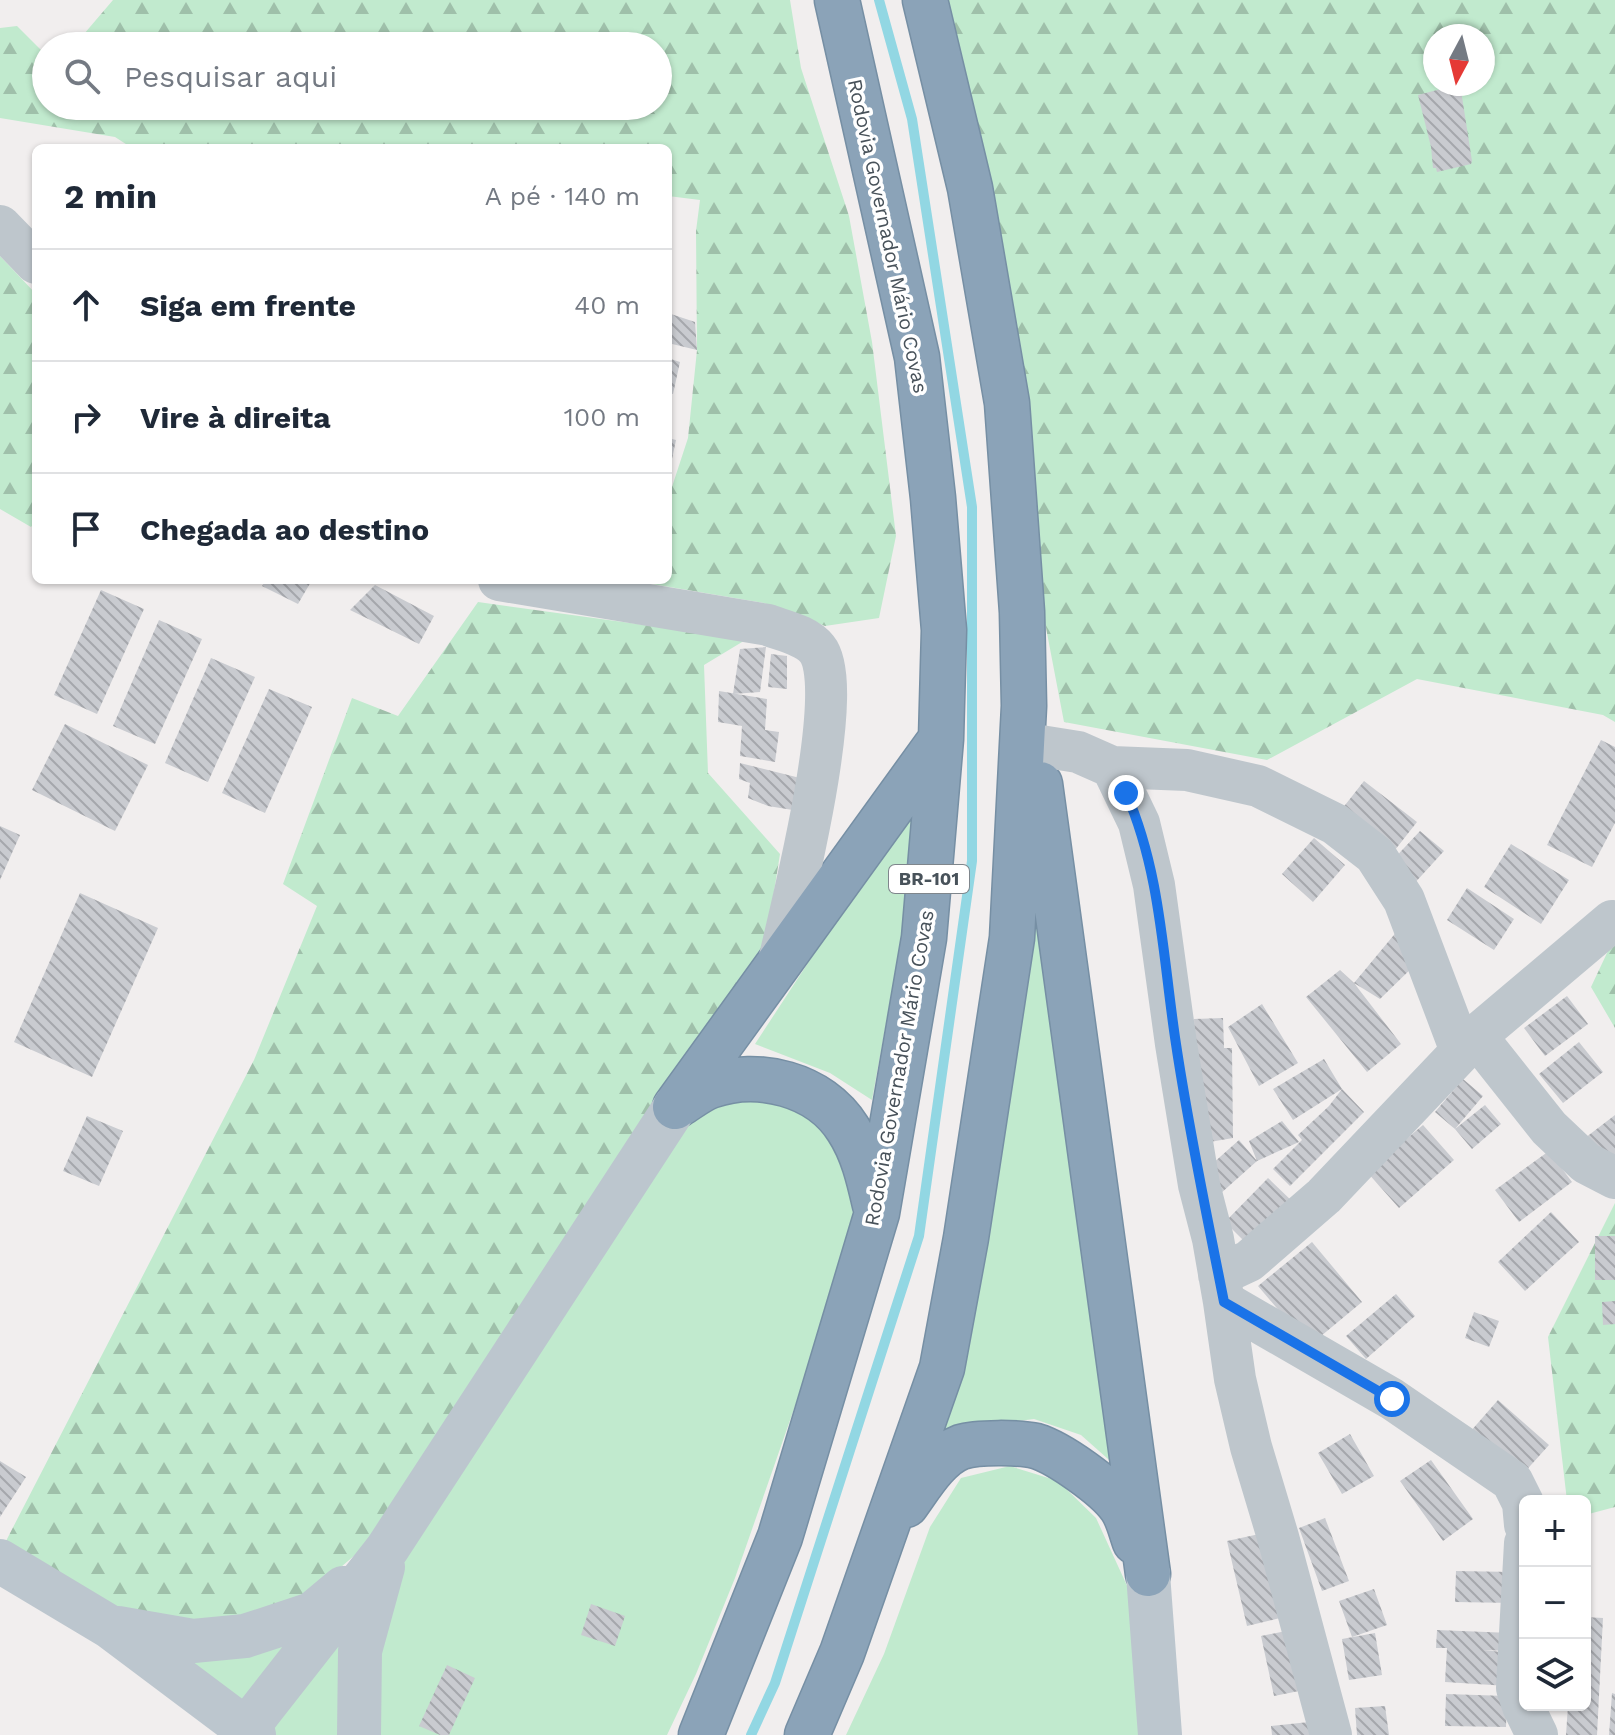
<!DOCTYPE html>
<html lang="pt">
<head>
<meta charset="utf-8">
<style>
	:root { --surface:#fff; --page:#f2f2f3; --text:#1f2937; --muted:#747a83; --line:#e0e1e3 }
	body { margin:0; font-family:"Work Sans",sans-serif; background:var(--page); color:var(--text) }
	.controls { position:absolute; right:24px; bottom:24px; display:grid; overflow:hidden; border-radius:12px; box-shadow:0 2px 6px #0004 }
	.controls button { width:72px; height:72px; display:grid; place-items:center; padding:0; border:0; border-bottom:2px solid var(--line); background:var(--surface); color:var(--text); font:40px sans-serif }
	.compass { position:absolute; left:1423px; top:24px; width:72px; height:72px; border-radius:50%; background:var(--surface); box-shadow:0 2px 6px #0004; rotate:187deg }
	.stop { position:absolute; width:24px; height:24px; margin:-18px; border:6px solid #1a73e8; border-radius:50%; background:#fff }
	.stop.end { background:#1a73e8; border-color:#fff; box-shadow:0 2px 8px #0008 }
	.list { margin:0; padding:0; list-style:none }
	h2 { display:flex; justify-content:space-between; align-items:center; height:104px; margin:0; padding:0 32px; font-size:34px }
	h2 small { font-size:26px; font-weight:400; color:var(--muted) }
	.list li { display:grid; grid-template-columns:52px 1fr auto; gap:24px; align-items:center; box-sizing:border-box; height:112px; padding:0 32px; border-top:2px solid var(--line) }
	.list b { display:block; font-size:30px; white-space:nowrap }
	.list em { font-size:26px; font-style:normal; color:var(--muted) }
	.icon { flex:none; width:44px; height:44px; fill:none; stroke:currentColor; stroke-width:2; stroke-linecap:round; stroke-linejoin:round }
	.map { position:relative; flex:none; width:1615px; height:1735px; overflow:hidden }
	.search { position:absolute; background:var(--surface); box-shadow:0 2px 6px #0004; left:32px; top:32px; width:640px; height:88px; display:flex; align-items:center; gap:20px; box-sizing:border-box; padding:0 28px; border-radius:44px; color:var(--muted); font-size:30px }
	.panel { position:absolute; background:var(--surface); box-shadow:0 2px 6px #0004; left:32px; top:144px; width:640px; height:440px; border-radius:12px }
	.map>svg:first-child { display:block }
	.grass { fill:#c1eace }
	.forest { fill:url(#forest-firs); fill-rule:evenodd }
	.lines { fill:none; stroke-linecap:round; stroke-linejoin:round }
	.stream { stroke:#92d7e3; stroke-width:10 }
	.building { fill:url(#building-back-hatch) }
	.highway-casing { stroke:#768fa4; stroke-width:47 }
	.street { stroke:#bec6cc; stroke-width:42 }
	.secondary { stroke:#bcc6ce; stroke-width:44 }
	.highway { stroke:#8ba3b8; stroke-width:44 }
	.route { stroke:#1a73e8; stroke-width:10 }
	.labels { text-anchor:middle; stroke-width:7; stroke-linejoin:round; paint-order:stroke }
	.shield { fill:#fff; stroke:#7f868c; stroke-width:2 }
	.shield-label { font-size:18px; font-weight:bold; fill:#48525a }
	.street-label { font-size:20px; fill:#48525a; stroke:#fff }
</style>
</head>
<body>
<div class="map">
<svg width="1615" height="1735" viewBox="0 0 1615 1735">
	<defs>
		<pattern id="forest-firs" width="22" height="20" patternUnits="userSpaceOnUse" patternTransform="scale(2)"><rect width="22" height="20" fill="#c1eace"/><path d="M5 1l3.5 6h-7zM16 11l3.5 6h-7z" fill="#9fc0aa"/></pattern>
		<pattern id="building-back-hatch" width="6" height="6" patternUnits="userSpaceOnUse" patternTransform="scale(2)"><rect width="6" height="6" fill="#c9cbd0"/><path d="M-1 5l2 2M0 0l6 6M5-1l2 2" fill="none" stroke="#a5a7ac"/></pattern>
	</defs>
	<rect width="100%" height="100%" fill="#f1eeee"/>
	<!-- grass -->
	<path class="grass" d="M919,793L901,941L872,1100L830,1073L755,1044Z
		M1033,838L1117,1467L1081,1435L1034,1419L980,1426L942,1438L990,1204Z
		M742,1098L804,1109L838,1144L862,1214L735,1578L696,1674L667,1735H374L371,1702L398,1555L687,1116Z
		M1010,1466L1058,1481L1096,1518L1129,1590L1139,1735H846L884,1654L930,1527L961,1478Z
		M375,1572L356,1735H264Z
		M314,1623L243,1720L128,1636Z"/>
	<!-- forest -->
	<path class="forest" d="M113,0H790L801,68L849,216L872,342L896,536L879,618L825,626L764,603L640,582L641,580H668V499L688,438L697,350L696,231L700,200L668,196V148H132L115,137L0,118V28L17,26L46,55V106H658V46H66L78,41Z
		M926,0H1615V722L1603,715L1417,679L1267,760L1064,722ZM1435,36H1483V84H1435Z
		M0,256L36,294V521L31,527L0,509Z
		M478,602L747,639L704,665L708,773L780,854L764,955L369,1543L306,1597L241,1619H174L109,1613L6,1541L254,1060L317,906L283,884L352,698L398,716Z
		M1615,936V1028L1591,987Z
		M1615,1203V1507L1585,1515V1501H1567L1548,1337Z"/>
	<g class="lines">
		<!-- stream -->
		<path class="stream" d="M751,1735L775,1683L919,1236L972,861V507L912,119L879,0"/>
	</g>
	<!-- building -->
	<path class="building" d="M1460,84L1472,161L1471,164L1437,172L1436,168H1433L1431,147L1418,95Z
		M668,313L695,322L697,350L668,343Z
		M668,358L680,362L673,394L668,393Z
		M668,438L676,440L669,473H668Z
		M266,580H312L298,604L262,586Z
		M375,585L434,616L419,644L350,610Z
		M101,590L144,609L97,714L54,695Z
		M159,620L202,639L155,744L113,726Z
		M766,647L760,692L733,694L740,649Z
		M771,654L787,656V689L768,687Z
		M211,658L255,677L208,782L165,763Z
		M269,689L312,707L265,813L222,793Z
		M719,691L767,699L765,730L779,732L775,762L740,756L742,726L718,722Z
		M65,724L148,765L115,831L32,790Z
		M1601,740L1615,747V823L1592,867L1547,845Z
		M740,763L804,779L799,811L768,806L748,798L750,783L739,779Z
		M1364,781L1417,822L1391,855L1338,814Z
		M0,826L20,835L0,880Z
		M1420,831L1444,851L1412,886L1389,864Z
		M1314,838L1345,865L1313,902L1282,874Z
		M1511,844L1569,880L1541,924L1484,887Z
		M1467,888L1514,919L1494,950L1447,920Z
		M80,893L158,928L92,1077L14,1042Z
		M1398,930L1419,961L1380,999L1354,983Z
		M1340,970L1354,983L1401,1044L1367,1072L1306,997Z
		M1567,996L1588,1024L1545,1056L1524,1028Z
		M1262,1004L1298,1063L1259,1086L1228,1027Z
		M1223,1018L1224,1048H1232L1233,1138L1198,1144L1194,1019Z
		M1579,1042L1603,1072L1563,1103L1539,1074Z
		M1324,1059L1342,1089L1364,1112L1290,1186L1273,1169L1302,1140L1298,1135L1329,1106L1342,1089L1293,1120L1273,1089Z
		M1463,1079L1483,1096L1455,1129L1485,1105L1501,1124L1472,1149L1455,1129L1435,1112Z
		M1615,1115V1157L1585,1138Z
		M87,1116L123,1131L99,1186L63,1171Z
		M1282,1121L1299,1142L1257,1161L1249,1141Z
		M1423,1125L1454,1160L1399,1208L1367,1172Z
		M1239,1140L1257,1161L1220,1194L1202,1173Z
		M1549,1151L1572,1182L1519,1222L1495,1190Z
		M1268,1178L1294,1203L1250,1247L1225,1222Z
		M1551,1212L1579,1242L1525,1291L1498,1262Z
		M1595,1236H1615V1280H1595Z
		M1312,1242L1362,1302L1309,1346L1258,1286Z
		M1396,1294L1415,1316L1366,1359L1346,1336Z
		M1615,1301V1324L1603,1325L1602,1302Z
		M1474,1312L1499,1321L1489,1347L1465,1338Z
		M1498,1400L1549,1445L1521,1476L1470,1432Z
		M1350,1434L1374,1476L1342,1494L1318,1453Z
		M1431,1460L1473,1519L1443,1541L1400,1481Z
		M0,1461L26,1477L0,1517Z
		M1325,1518L1349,1581L1322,1591L1299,1528Z
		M1264,1533L1284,1617L1247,1626L1227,1541Z
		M1456,1571L1514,1572V1603L1455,1602Z
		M1374,1589L1387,1625L1352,1637L1339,1601Z
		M591,1604L625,1616L615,1646L581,1635Z
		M1585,1617L1603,1618L1597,1735H1566L1568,1705H1585Z
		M1296,1629L1309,1689L1274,1696L1261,1636Z
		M1437,1630L1511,1633V1651L1483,1650L1511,1653L1508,1686L1445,1682L1447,1648H1436Z
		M1375,1633L1382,1675L1349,1680L1342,1639Z
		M447,1665L475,1678L449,1735H440L419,1726Z
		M1612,1693L1615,1694V1735H1609Z
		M1446,1694L1507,1696L1506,1727L1445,1726Z
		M1385,1706L1389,1735H1357L1355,1708Z
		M1309,1722L1310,1735H1272L1271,1726Z"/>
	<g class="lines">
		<defs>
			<path id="highway" d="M1040,784L1148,1574
				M678,1105C688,1099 699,1090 710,1086C758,1069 820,1084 848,1129C863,1152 869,1179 875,1205
				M675,1107L941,739
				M906,1505C920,1486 937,1456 961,1447C977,1442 1019,1442 1036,1446C1059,1453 1107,1487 1121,1507C1128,1517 1131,1531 1135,1542
				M701,1735L780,1537L877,1213L924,938L941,739L944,630L933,498L917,357L837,0
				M807,1735L842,1653L942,1368L966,1238L1012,938L1024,706L1022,612L1007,403L970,188L925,0"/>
		</defs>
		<!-- highway casing -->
		<use href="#highway" class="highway-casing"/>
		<!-- street -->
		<path class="street" d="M0,226L36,263
			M499,580L768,625C784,631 806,635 817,649C848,687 791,908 779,961
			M1034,745L1078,752L1112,767L1139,823L1154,885L1176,1044L1199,1185L1213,1239L1224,1302L1235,1379L1251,1447L1278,1537L1331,1735
			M1112,767L1187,770L1258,786L1335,824L1375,855L1404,900L1461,1051
			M1476,1036L1549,1128L1586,1163L1615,1178
			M1219,1275L1249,1261L1324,1196L1476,1036L1612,921
			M1224,1302L1392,1399L1512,1481L1523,1503L1525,1525
			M1525,1543L1517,1688L1523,1706L1537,1735"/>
		<!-- secondary -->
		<path class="secondary" d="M0,1561L110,1627L254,1735
			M1148,1574L1160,1735
			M118,1628L193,1641L245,1636L312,1614L343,1588
			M246,1729L387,1549L675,1107
			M359,1735L360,1651L383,1567"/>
		<!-- highway -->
		<use href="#highway" class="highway"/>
	</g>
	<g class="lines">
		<!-- route -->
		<path class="route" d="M1126,793C1161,872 1163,960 1176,1044C1189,1131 1207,1216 1224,1302L1392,1399"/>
	</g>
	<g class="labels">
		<!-- shield labels -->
		<rect class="shield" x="889" y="865" width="80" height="28" rx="6"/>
		<g class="shield-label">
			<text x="929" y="885">BR-101</text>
		</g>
		<!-- street labels -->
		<g class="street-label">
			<text transform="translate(888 236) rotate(78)" y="7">Rodovia Governador Mário Covas</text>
			<text transform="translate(899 1068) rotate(-80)" y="7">Rodovia Governador Mário Covas</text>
		</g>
	</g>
</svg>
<div class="controls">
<button>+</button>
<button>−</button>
<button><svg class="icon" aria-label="layers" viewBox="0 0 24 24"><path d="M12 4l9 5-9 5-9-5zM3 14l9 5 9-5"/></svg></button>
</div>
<svg class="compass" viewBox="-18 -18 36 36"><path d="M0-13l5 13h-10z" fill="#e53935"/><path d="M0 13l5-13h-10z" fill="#747a83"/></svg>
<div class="stop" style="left:1392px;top:1399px"></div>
<div class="stop end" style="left:1126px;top:793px"></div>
<div class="search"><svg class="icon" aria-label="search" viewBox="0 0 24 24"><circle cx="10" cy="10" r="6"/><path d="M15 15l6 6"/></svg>Pesquisar aqui</div>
<section class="panel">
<h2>2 min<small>A pé · 140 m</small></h2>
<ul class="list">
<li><svg class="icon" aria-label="ahead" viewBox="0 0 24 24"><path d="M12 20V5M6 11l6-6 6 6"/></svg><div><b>Siga em frente</b></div><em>40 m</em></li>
<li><svg class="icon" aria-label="right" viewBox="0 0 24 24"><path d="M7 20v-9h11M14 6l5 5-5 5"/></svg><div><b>Vire à direita</b></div><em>100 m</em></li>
<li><svg class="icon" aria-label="arrive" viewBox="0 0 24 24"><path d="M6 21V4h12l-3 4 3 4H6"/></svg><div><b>Chegada ao destino</b></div></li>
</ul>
</section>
</div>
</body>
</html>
